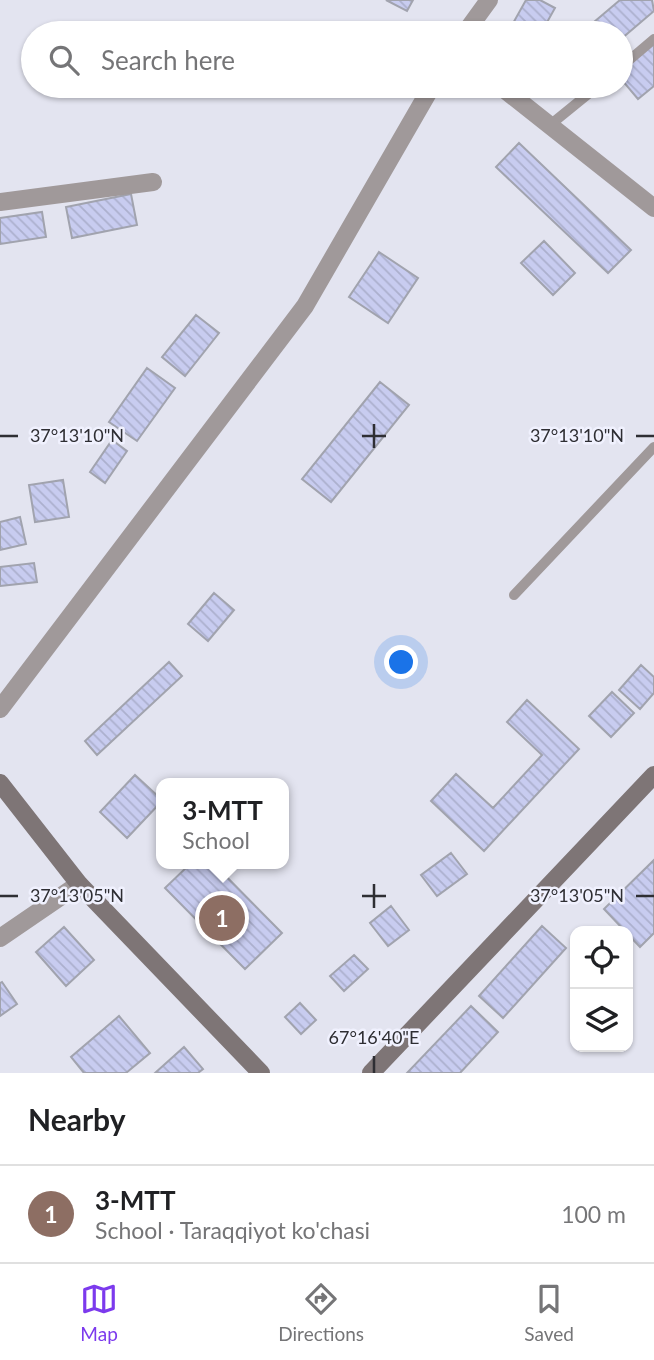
<!DOCTYPE html>
<html lang="en">
<head>
<meta charset="utf-8">
<style>
	:root { --surface:#fff; --page:#f6f6f6; --text:#202124; --muted:#757577; --line:#e0e0e0; --accent:#7c3aed }
	body { margin:0; font-family:Lato,sans-serif; background:var(--page); color:var(--text) }
	.controls { position:absolute; right:21px; bottom:21px; display:grid; overflow:hidden; border-radius:14px; box-shadow:0 2px 5px #0004 }
	.controls button { width:63px; height:63px; display:grid; place-items:center; padding:0; border:0; border-bottom:2px solid var(--line); background:var(--surface); color:var(--text); font:35px sans-serif }
	.you { position:absolute; left:402px; top:663px; width:24px; height:24px; margin:-18px; border:5px solid #fff; border-radius:50%; background:#1a73e8; box-shadow:0 0 0 10px #1a73e833 }
	.badge { display:grid; place-items:center; width:46px; height:46px; border-radius:50%; background:var(--accent); color:#fff; font-size:23px; font-weight:700 }
	.pin { position:absolute; translate:-50% -50%; border:4px solid #fff; box-shadow:0 2px 7px #0006 }
	.popup { position:absolute; left:156px; top:778px; width:133px; height:91px; box-sizing:border-box; display:grid; place-content:center; border-radius:14px; background:var(--surface); filter:drop-shadow(0 2px 5px #0005); font-size:23px; white-space:nowrap; color:var(--muted) }
	.popup b { font-size:26px; color:var(--text) }
	.popup::after { content:''; position:absolute; left:50%; top:100%; margin-left:-14px; border:14px solid transparent; border-top-color:var(--surface) }
	.list { margin:0; padding:0; list-style:none }
	h2 { display:flex; justify-content:space-between; align-items:center; height:91px; margin:0; padding:0 28px; font-size:30px }
	h2 small { font-size:23px; font-weight:400; color:var(--muted) }
	.list li { display:grid; grid-template-columns:46px 1fr auto; gap:21px; align-items:center; box-sizing:border-box; height:98px; padding:0 28px; border-top:2px solid var(--line) }
	.list b { display:block; font-size:26px; white-space:nowrap }
	.list p { margin:0; font-size:23px; white-space:nowrap; color:var(--muted) }
	.list em { font-size:23px; font-style:normal; color:var(--muted) }
	.icon { flex:none; width:38px; height:38px; fill:none; stroke:currentColor; stroke-width:2; stroke-linecap:round; stroke-linejoin:round }
	.map { position:relative; flex:none; width:654px; height:1073px; overflow:hidden }
	.search { position:absolute; background:var(--surface); box-shadow:0 2px 5px #0004; left:21px; right:21px; top:21px; height:77px; display:flex; align-items:center; gap:18px; box-sizing:border-box; padding:0 24px; border-radius:38px; color:var(--muted); font-size:26px }
	.sheet { height:189px; background:var(--surface) }
	nav { display:flex; justify-content:space-around; align-items:center; box-sizing:border-box; height:98px; border-top:2px solid var(--line); background:var(--surface); font-size:19px; color:var(--muted) }
	nav a { display:grid; justify-items:center; gap:4px }
	nav .on { color:var(--accent) }
	.map>svg:first-child { display:block }
	.building { fill:url(#building-back-hatch); stroke:#a1a3ae; stroke-width:2 }
	.lines { fill:none; stroke-linecap:round; stroke-linejoin:round }
	.lane { stroke:#a0999a; stroke-width:10 }
	.street { stroke:#a0999a; stroke-width:18 }
	.secondary { stroke:#7e7576; stroke-width:18 }
	.ticks { fill:none; stroke:#2e2e33; stroke-width:2.5 }
	.ticks-label { font-size:18px; text-anchor:middle; fill:#2e2e33; stroke:#f0f1fe; stroke-width:5; stroke-linejoin:round; paint-order:stroke }
</style>
</head>
<body>
<div class="map">
<svg width="654" height="1073" viewBox="0 0 654 1073">
	<defs>
		<pattern id="building-back-hatch" width="6" height="6" patternUnits="userSpaceOnUse" patternTransform="scale(1.75)"><rect width="6" height="6" fill="#c8ccf0"/><path d="M-1 5l2 2M0 0l6 6M5-1l2 2" fill="none" stroke="#acb0ce"/></pattern>
	</defs>
	<rect width="100%" height="100%" fill="#e3e4f0"/>
	<!-- building -->
	<path class="building" d="M386,0H413L407,11Z
		M526,0H540L555,8L541,33H526L512,25Z
		M620,0H652L654,11L621,39V33H581Z
		M654,42V86L638,99L621,79V71Z
		M519,143L631,250L608,273L496,167Z
		M131,194L137,225L72,238L66,207Z
		M42,212L46,237L0,244V218Z
		M544,241L575,273L553,295L521,263Z
		M379,252L418,278L388,323L349,297Z
		M196,315L219,333L185,376L162,357Z
		M147,368L175,388L137,441L109,422Z
		M380,382L409,405L331,502L302,479Z
		M112,440L127,451L105,483L90,472Z
		M63,480L69,517L35,522L29,485Z
		M20,517L26,544L0,550V522Z
		M34,563L37,582L0,586V567Z
		M214,593L234,610L208,641L188,624Z
		M169,662L182,676L97,755L85,741Z
		M641,665L654,677V693L640,709L619,690Z
		M612,692L634,713L611,737L589,716Z
		M527,700L579,749L484,851L431,801L456,774L493,808L542,755L507,722Z
		M135,775L161,799V802L127,838L100,812Z
		M451,853L467,874L437,896L421,875Z
		M654,860V933L640,947L604,909Z
		M190,864H214L282,933L245,969L165,888Z
		M391,906L409,930L388,946L370,923Z
		M542,926L566,948L503,1018L479,996Z
		M64,927L94,960L66,986L36,952Z
		M354,955L368,969L344,991L330,976Z
		M2,982L17,1004L0,1016V983Z
		M300,1003L316,1020L301,1034L285,1017Z
		M471,1006L498,1032L460,1073H407Z
		M119,1016L150,1053L126,1073H84L71,1057Z
		M184,1047L203,1069L198,1073H155Z"/>
	<g class="lines">
		<!-- lane -->
		<path class="lane" d="M621,67L654,39
			M550,125L598,86
			M514,595L654,447"/>
		<!-- street -->
		<path class="street" d="M465,33L489,0
			M500,86L654,208
			M0,202L153,182
			M0,709L305,306L432,86
			M0,938L79,884"/>
		<!-- secondary -->
		<path class="secondary" d="M0,783L79,884L261,1073
			M371,1073L654,775"/>
	</g>
	<!-- ticks -->
	<path class="ticks" d="M374,424V448M0,436H18M362,436H386M636,436H654M374,884V908M0,896H18M362,896H386M636,896H654M374,1056V1073"/>
	<g class="ticks-label">
		<text x="77" y="442">37°13'10"N</text>
		<text x="577" y="442">37°13'10"N</text>
		<text x="77" y="902">37°13'05"N</text>
		<text x="577" y="902">37°13'05"N</text>
		<text x="374" y="1044">67°16'40"E</text>
	</g>
</svg>
<div class="controls">
<button><svg class="icon" aria-label="locate" viewBox="0 0 24 24"><circle cx="12" cy="12" r="6"/><path d="M12 2v4M12 18v4M2 12h4M18 12h4"/></svg></button>
<button><svg class="icon" aria-label="layers" viewBox="0 0 24 24"><path d="M12 4l9 5-9 5-9-5zM3 14l9 5 9-5"/></svg></button>
</div>
<div class="you"></div>
<div class="pin badge" style="left:222px;top:918px;background:#8d6e63">1</div>
<div class="popup"><b>3-MTT</b>School</div>
<div class="search"><svg class="icon" aria-label="search" viewBox="0 0 24 24"><circle cx="10" cy="10" r="6"/><path d="M15 15l6 6"/></svg>Search here</div>
</div>
<section class="sheet">
<h2>Nearby<small></small></h2>
<ul class="list">
<li><span class="badge" style="background:#8d6e63">1</span><div><b>3-MTT</b><p>School · Taraqqiyot ko'chasi</p></div><em>100 m</em></li>
</ul>
</section>
<nav>
<a class="on"><svg class="icon" aria-label="map" viewBox="0 0 24 24"><path d="M3 6l6-2 6 2 6-2v14l-6 2-6-2-6 2zM9 4v14M15 6v14"/></svg>Map</a>
<a><svg class="icon" aria-label="directions" viewBox="0 0 24 24"><path d="M12 3l9 9-9 9-9-9zM9 14v-3h6M13 9l2 2-2 2"/></svg>Directions</a>
<a><svg class="icon" aria-label="saved" viewBox="0 0 24 24"><path d="M7 4h10v16l-5-4-5 4z"/></svg>Saved</a>
</nav>
</body>
</html>
